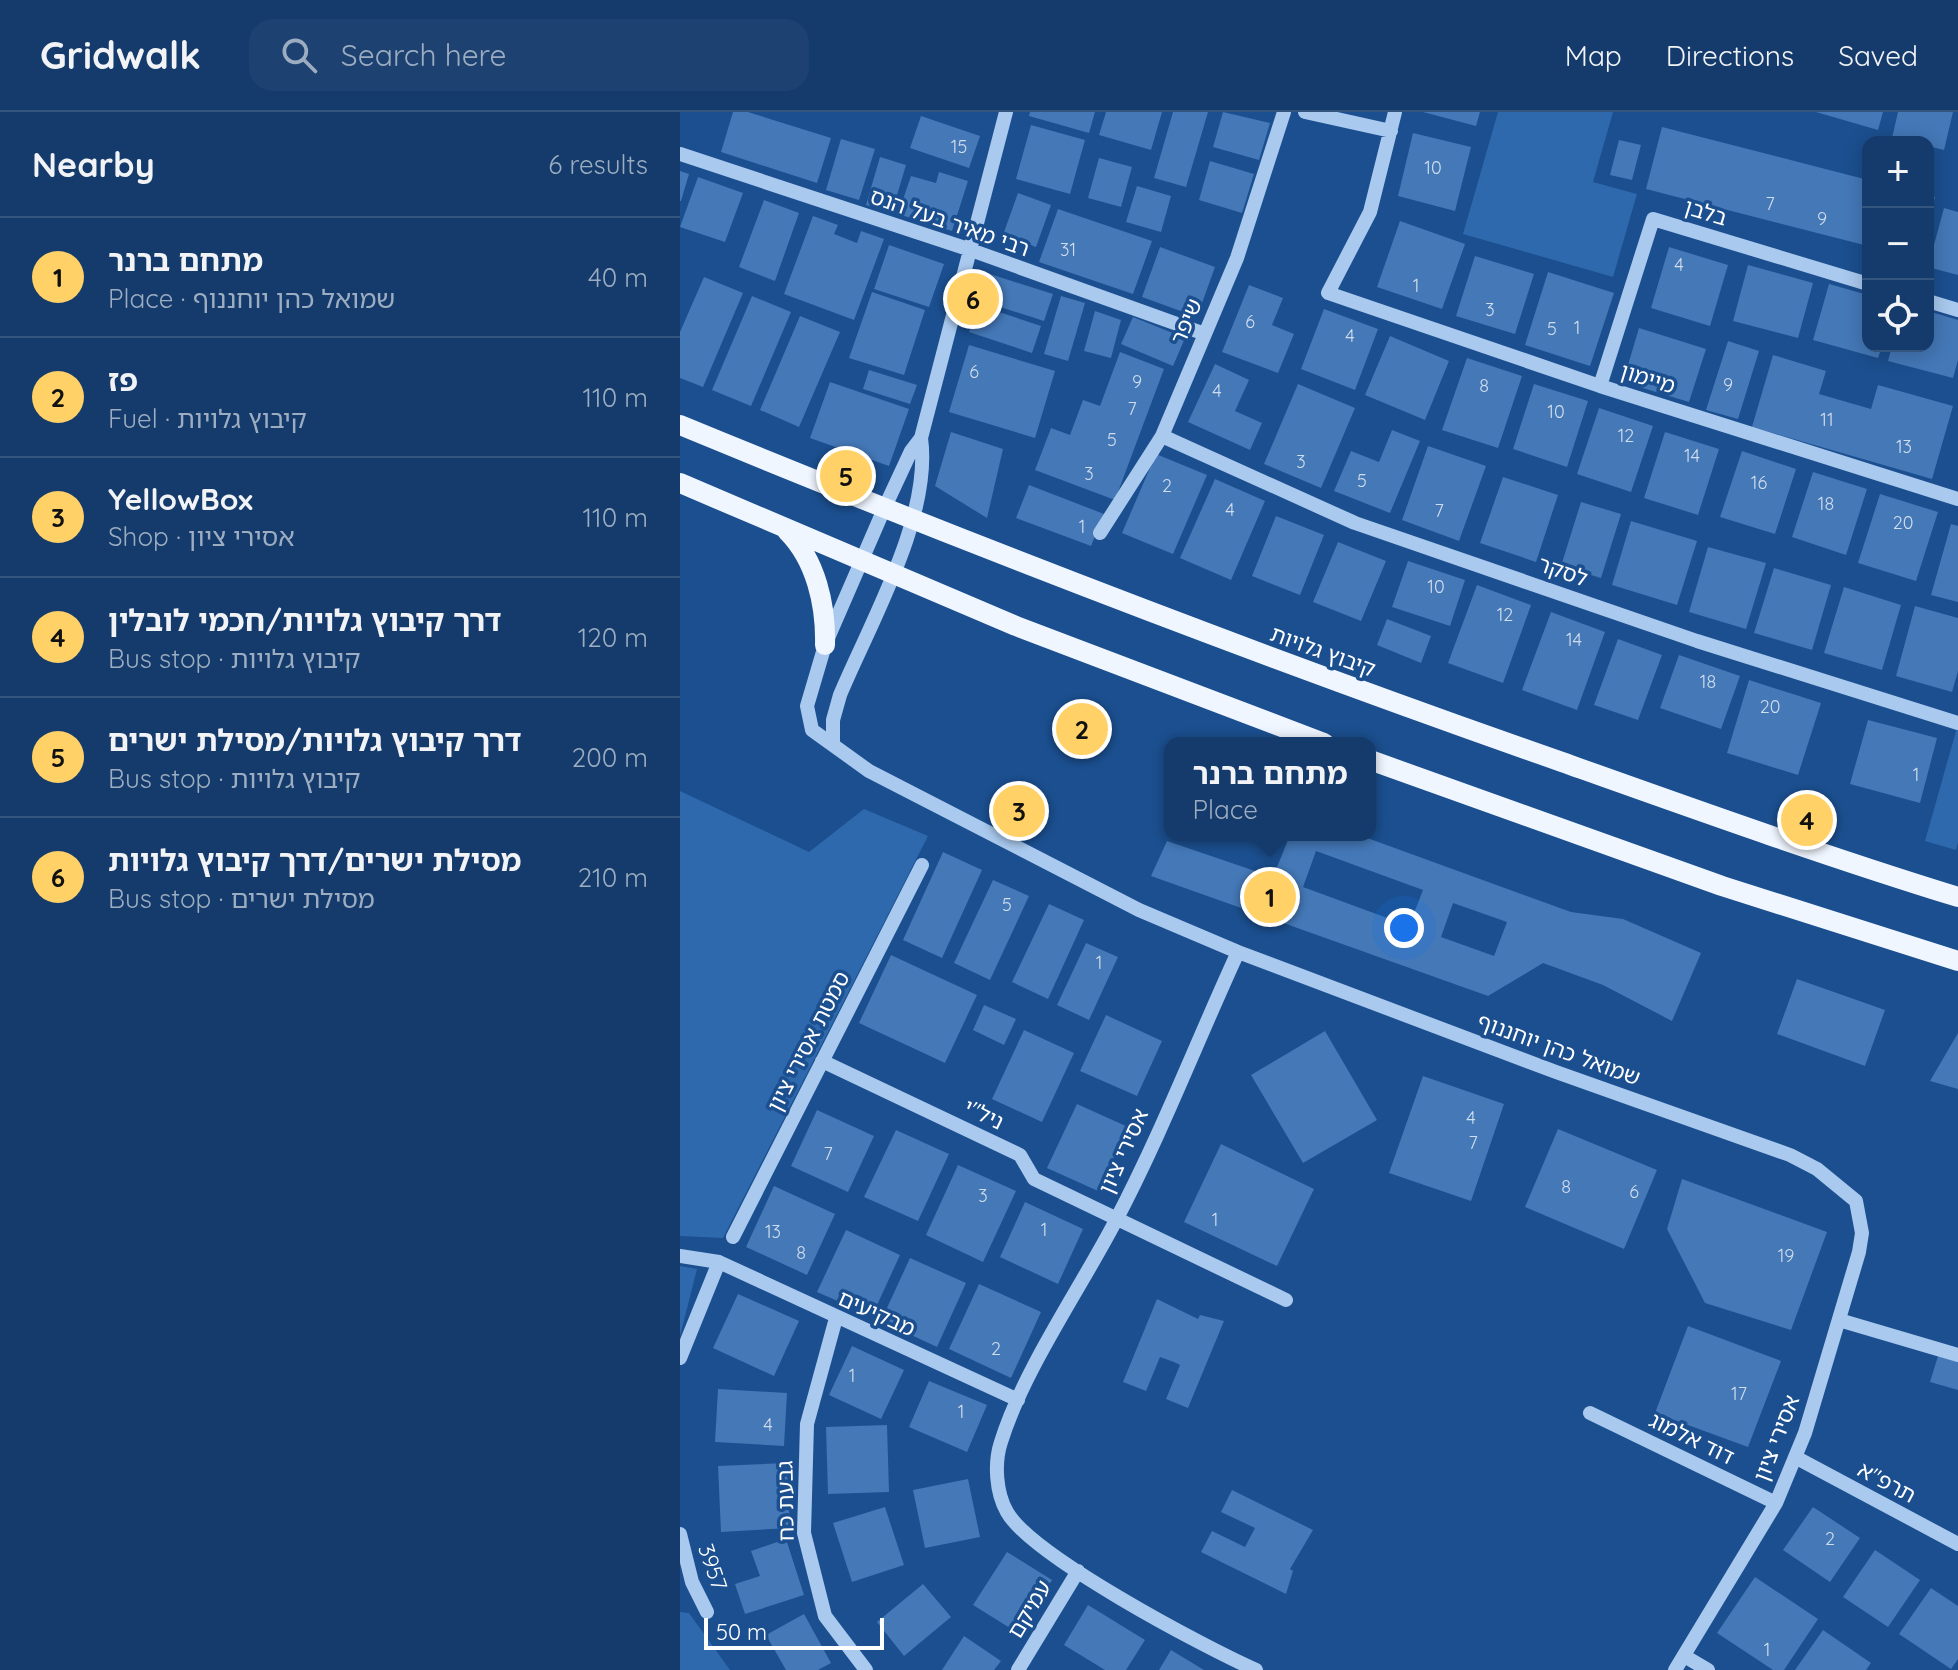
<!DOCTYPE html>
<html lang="en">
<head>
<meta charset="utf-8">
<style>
	:root { --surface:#143b6b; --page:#1d4271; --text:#f1f3f6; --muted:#9dadc1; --line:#33557e; --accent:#ffd166 }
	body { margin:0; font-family:Quicksand,"Noto Sans Hebrew",sans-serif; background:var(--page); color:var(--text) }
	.controls { position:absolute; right:24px; top:24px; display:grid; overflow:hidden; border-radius:16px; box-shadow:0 4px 20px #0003 }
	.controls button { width:72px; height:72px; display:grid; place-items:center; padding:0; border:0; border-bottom:2px solid var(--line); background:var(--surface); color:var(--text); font:40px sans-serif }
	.scale { position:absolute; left:24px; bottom:20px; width:180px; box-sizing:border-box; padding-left:8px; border:4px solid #fff; border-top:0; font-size:22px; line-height:28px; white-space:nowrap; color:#fff; -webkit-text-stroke:6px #1b4f8f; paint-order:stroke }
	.you { position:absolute; left:724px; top:816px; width:28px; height:28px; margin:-20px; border:6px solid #fff; border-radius:50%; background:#1a73e8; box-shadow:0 0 0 12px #1a73e833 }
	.badge { display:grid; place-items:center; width:52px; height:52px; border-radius:50%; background:var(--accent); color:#111; font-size:26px; font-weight:700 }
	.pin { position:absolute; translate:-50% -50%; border:4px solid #fff; box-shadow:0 2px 8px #0006 }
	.popup { position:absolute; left:484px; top:625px; width:212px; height:104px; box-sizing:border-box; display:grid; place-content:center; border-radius:16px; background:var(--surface); filter:drop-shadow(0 2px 6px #0005); font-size:26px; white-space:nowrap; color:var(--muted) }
	.popup b { font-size:30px; color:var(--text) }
	.popup::after { content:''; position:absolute; left:50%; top:100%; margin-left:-16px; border:16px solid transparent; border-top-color:var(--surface) }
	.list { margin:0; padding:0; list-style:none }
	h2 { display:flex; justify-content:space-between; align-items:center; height:104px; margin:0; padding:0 32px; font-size:34px }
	h2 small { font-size:26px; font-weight:400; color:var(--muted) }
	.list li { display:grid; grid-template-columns:52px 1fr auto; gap:24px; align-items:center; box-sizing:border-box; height:120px; padding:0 32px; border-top:2px solid var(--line) }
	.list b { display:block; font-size:30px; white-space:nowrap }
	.list p { margin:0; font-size:26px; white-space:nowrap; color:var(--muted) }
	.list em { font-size:26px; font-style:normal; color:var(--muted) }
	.icon { flex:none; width:44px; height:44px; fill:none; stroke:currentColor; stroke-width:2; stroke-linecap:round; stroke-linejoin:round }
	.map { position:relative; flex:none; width:1278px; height:1558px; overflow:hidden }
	header { display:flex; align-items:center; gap:48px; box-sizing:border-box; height:112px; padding:0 40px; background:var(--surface); border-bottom:2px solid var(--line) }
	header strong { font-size:38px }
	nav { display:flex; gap:44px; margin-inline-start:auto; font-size:28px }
	.search { width:560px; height:72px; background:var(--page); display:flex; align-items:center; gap:20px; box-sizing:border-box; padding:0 28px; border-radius:24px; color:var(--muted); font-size:30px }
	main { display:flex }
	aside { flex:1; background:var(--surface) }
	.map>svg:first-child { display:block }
	.green { fill:#2e69ad }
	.building { fill:#4478b7; fill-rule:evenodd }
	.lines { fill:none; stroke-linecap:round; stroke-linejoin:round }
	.minor { stroke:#a9c9ee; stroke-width:14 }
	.major { stroke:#f0f6ff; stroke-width:20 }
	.labels { text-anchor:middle; stroke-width:7; stroke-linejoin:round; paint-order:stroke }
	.number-label { font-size:18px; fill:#d0dded }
	.street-label { font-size:22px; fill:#fff; stroke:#1b4f8f }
</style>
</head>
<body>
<header>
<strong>Gridwalk</strong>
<div class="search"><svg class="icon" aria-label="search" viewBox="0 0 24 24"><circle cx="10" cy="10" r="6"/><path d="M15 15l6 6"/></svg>Search here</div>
<nav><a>Map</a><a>Directions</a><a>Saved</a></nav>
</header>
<main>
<aside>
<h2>Nearby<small>6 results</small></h2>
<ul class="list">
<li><span class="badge">1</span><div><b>מתחם ברנר</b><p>Place · שמואל כהן יוחננוף</p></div><em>40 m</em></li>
<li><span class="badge">2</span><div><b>פז</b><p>Fuel · קיבוץ גלויות</p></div><em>110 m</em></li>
<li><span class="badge">3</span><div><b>YellowBox</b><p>Shop · אסירי ציון</p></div><em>110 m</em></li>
<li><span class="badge">4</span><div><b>דרך קיבוץ גלויות/חכמי לובלין</b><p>Bus stop · קיבוץ גלויות</p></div><em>120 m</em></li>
<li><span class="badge">5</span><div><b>דרך קיבוץ גלויות/מסילת ישרים</b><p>Bus stop · קיבוץ גלויות</p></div><em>200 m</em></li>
<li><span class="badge">6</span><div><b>מסילת ישרים/דרך קיבוץ גלויות</b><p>Bus stop · מסילת ישרים</p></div><em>210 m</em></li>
</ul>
</aside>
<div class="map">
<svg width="1278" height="1558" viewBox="0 0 1278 1558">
	<rect width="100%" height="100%" fill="#1b4f8f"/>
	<!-- green -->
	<path class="green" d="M818,0H933L913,70L957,82L933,165L783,122Z
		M1278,612V730L1276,738L1245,729Z
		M0,679L129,740L184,697L248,724L43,1126L0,1124Z
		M0,1154L17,1157L0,1224Z
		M0,1500L9,1501L50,1558H0Z"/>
	<!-- building -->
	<path class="building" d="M53,0H68L151,26L137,71L41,40Z
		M350,0H415L409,21L349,4Z
		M426,0H482L471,38L419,23Z
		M493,0H528L506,75L474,66Z
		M543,0L590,11L579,48L533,35Z
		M743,0H800L796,14Z
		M1136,0H1203L1198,18Z
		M1218,0H1273L1264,38L1248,34V30L1212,26Z
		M241,4L300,24L289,56L230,36Z
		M351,13L405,28L390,82L336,67Z
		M982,15L1188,68V134L966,77Z
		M733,21L791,35L775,99L718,84Z
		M161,27L195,37L179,88L146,78Z
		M939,28L961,33L952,68L930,63Z
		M200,45L226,53L212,100L186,93Z
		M419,46L452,55L441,95L408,86Z
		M530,49L574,62L562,101L519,88Z
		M0,59L9,62L1,89H0Z
		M259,60L288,69L272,119L218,102L231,64L256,71Z
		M18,65L63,81L45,130L0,115Z
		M457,74L491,84L481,120L446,110Z
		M338,81L371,93L356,135L323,123Z
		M1248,83L1255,85L1249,109L1248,108Z
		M84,88L119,101L95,169L59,155Z
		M1264,96L1278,100V163L1248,155Z
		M378,97L472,129L453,182L359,150Z
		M133,104L158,113L154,122L177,131L181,119L204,127L174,208L104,182Z
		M720,109L785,132L762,197L697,175Z
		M209,133L264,152L249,195L194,177Z
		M480,135L535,155L517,205L462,185Z
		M989,135L1048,153L1030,214L971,196Z
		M795,144L854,162L835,222L776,204Z
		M1068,153L1133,171L1118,226L1053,209Z
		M868,160L934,181L910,254L845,233Z
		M310,162L373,182L364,209L301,189Z
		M24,165L63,181L23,275L0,266V220Z
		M1149,172L1188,183V234H1202L1198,246L1133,228Z
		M569,173L603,186L592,213L614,222L598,261L542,240Z
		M192,180L245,198L224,263L169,246Z
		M72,184L111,200L71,294L32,278Z
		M381,184L405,191L388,249L364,242Z
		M298,193L361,214L352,241L289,220Z
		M644,197L698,217L675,278L621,257Z
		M415,199L441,208L431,246L404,239Z
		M1248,199L1278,208V248L1273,266L1208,249L1212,234H1248Z
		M120,204L160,220L119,315L80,298Z
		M453,205L505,226L493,254L441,232Z
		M959,216L1026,237L1009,290L943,270Z
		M710,224L769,249L745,308L685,283Z
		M1048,229L1079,239L1058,307L1026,298Z
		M289,233L375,259L355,326L269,300Z
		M440,240L484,257L435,388L355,358L371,316L390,323L403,288L420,294Z
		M1093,243L1146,259L1139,282L1191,297L1198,273L1273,294L1252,367L1072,315Z
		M787,246L842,264L818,336L762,318Z
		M535,252L569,268L555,299L582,311L570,338L508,310Z
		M189,258L237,273L230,292L183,277Z
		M150,270L229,297L209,354L130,326Z
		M618,272L675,296L641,376L584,352Z
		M854,272L908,289L887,355L833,337Z
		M919,296L973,314L951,380L897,362Z
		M712,318L740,329L710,401L654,379L671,339L699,350Z
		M271,320L323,337L307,406L255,374Z
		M985,320L1039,337L1018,403L964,386Z
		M748,334L806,354L779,429L722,408Z
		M1062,339L1116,357L1095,422L1040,405Z
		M476,342L527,363L493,442L442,421Z
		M1133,360L1187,377L1166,443L1112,425Z
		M823,365L878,383L856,450L800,431Z
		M535,367L585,389L551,468L500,446Z
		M349,373L424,402L411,434L336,406Z
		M1200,382L1258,400L1236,469L1178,451Z
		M901,390L941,402L921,466L881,454Z
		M596,404L644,423L620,483L572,464Z
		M951,409L1017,429L997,493L932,473Z
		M1271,412L1278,414V490L1251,483Z
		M658,430L706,449L681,509L633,490Z
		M1028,435L1086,451L1066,517L1009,500Z
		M728,449L785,468L770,514L712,495Z
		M1094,456L1151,473L1132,538L1074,521Z
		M797,473L851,493L823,571L768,551Z
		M1164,475L1221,493L1202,558L1144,541Z
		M1235,494L1278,506V559L1272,580L1216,564Z
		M871,500L925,520L897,598L842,578Z
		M707,507L751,524L741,551L697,533Z
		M938,527L982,543L958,608L914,593Z
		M999,543L1060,564L1041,617L980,596Z
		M1069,568L1141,591L1118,663L1047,641Z
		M1188,608L1257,626L1240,691L1170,672Z
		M610,723H679L891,800L943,807L1021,841L992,909L923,873L863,851L808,884L471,764L487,729L593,765ZM636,739L743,778L729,814L623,775ZM773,791L827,810L814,844L761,825Z
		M263,740L302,758L262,846L223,828Z
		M313,768L349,784L310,868L274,851Z
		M369,792L404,808L368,887L332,870Z
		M406,831L438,845L409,908L377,893Z
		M211,843L297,883L265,951L179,911Z
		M1117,867L1205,898L1185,954L1097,922Z
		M304,893L336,907L324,933L293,918Z
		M426,903L482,929L457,984L400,959Z
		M344,918L394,941L362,1010L312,987Z
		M645,919L697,1008L623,1051L571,963Z
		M1278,921V977L1250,969Z
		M743,964L824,992L791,1089L709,1061Z
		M397,992L448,1015L418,1079L367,1056Z
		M137,998L194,1024L168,1080L111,1054Z
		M878,1017L977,1058L944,1137L845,1095Z
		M216,1018L269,1042L238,1109L184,1085Z
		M541,1032L634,1077L597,1154L504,1110Z
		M278,1053L336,1079L303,1150L246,1123Z
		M1002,1067L1147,1120L1111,1218L1025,1191L987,1117Z
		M94,1074L155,1102L127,1163L66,1135Z
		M345,1090L403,1117L378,1172L320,1145Z
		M166,1118L220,1143L192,1204L137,1180Z
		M230,1146L286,1171L257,1235L201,1209Z
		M299,1172L361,1200L331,1266L269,1237Z
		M58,1182L119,1209L94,1264L33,1236Z
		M477,1187L518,1207L520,1203L544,1209L508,1296L486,1287L500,1253L494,1250L480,1245L466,1279L443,1270Z
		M1008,1214L1101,1249L1068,1335L975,1301Z
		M172,1234L224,1258L201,1307L149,1283Z
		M1258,1244L1278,1250V1278L1250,1270Z
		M249,1269L307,1293L287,1340L229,1315Z
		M38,1277L107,1281L104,1334L35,1330Z
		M207,1313L209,1380L148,1382L146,1315Z
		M107,1351L110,1416L41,1420L38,1354Z
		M288,1367L300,1425L245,1436L233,1378Z
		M552,1378L633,1418L610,1457L613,1459L606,1482L521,1440L532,1419L565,1435L575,1416L541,1400Z
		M205,1395L224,1453L172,1470L153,1411Z
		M1133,1395L1180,1426L1150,1470L1103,1438Z
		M106,1427L124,1483L65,1502L55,1472L80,1464L71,1439Z
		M1195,1438L1240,1468L1208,1515L1163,1485Z
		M327,1440L372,1468L338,1521L293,1493Z
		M1075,1465L1138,1507L1104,1558H1093L1037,1521Z
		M243,1472L271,1505L224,1544L197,1510Z
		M1251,1476L1278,1494V1547L1271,1557L1219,1522Z
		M408,1493L465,1528L446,1558H425L384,1533Z
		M124,1502L151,1551L138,1558H106L86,1523Z
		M1143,1518L1191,1551L1186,1558H1115Z
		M284,1524L321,1549L314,1558H262Z
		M491,1538L524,1558H479Z"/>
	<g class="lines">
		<!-- minor -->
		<path class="minor" d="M625,0L711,19
			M715,0L690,100L648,181L920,274L1278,387
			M0,42L288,137L525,222
			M1248,189L1278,198
			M920,274L973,107L1188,172
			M482,324L675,411L1017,529L1278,611
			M241,326L231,339L204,397L145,533L127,594L132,618L189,659L459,798L558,840L876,960L1110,1043L1137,1057L1176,1089L1182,1121L1179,1140L1125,1321L1096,1391L995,1558
			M420,421L482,324L557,146L604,0
			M153,632V608L160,583C190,511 252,405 241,326L326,0
			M558,840C517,929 481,1023 435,1110C400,1177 343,1259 321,1330C314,1351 316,1381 327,1400C352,1444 524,1535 576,1558
			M142,949L340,1043L354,1067L606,1188
			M53,1125L242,753
			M0,1144L39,1150L338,1288
			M156,1206L127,1312L124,1421L145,1504L186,1558
			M1159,1208L1278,1243
			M0,1246L39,1150
			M910,1301L1096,1391
			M1115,1345L1278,1432
			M0,1422L12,1470L27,1500
			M1006,1545L1028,1558
			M338,1558L398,1459"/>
		<!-- major -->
		<path class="major" d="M0,313C291,433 585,546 882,650C1014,697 1145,744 1278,785
			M0,371L336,514L644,631
			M107,419C136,448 146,493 145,533
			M690,648L1042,774L1278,849"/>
	</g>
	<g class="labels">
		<!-- number labels -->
		<g class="number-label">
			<text x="279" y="41">15</text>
			<text x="753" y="62">10</text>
			<text x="1090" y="98">7</text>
			<text x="1142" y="113">9</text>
			<text x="388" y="144">31</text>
			<text x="999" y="159">4</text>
			<text x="736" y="180">1</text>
			<text x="810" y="204">3</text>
			<text x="570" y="216">6</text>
			<text x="897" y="222">1</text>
			<text x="872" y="223">5</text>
			<text x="670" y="230">4</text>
			<text x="294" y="266">6</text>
			<text x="457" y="276">9</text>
			<text x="1048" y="279">9</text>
			<text x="804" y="280">8</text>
			<text x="537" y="285">4</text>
			<text x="452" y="303">7</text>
			<text x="876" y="306">10</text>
			<text x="1147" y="314">11</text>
			<text x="946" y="330">12</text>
			<text x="432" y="334">5</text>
			<text x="1224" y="341">13</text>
			<text x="1012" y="350">14</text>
			<text x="621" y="356">3</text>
			<text x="409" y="368">3</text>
			<text x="682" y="375">5</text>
			<text x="1079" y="377">16</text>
			<text x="487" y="380">2</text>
			<text x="1146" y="398">18</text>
			<text x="550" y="404">4</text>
			<text x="759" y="405">7</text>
			<text x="1223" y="417">20</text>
			<text x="402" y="421">1</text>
			<text x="756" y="481">10</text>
			<text x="825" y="509">12</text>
			<text x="894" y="534">14</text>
			<text x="1028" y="576">18</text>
			<text x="1090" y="601">20</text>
			<text x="1236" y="669">1</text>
			<text x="327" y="799">5</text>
			<text x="419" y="857">1</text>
			<text x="791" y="1012">4</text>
			<text x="793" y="1037">7</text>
			<text x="148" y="1048">7</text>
			<text x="886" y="1081">8</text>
			<text x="954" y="1086">6</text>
			<text x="303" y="1090">3</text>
			<text x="535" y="1114">1</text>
			<text x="364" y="1124">1</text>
			<text x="93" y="1126">13</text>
			<text x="121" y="1147">8</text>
			<text x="1106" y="1150">19</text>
			<text x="316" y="1243">2</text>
			<text x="172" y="1270">1</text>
			<text x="1059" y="1288">17</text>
			<text x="281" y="1306">1</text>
			<text x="88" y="1319">4</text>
			<text x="1150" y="1433">2</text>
			<text x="1087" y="1544">1</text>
		</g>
		<!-- street labels -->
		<g class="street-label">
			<text transform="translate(1026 100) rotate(17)" y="8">בלבן</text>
			<text transform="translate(270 110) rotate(19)" y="8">רבי מאיר בעל הנס</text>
			<text transform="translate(506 209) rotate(-67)" y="8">שיפר</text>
			<text transform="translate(968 266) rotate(17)" y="8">מיימון</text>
			<text transform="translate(883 459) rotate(19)" y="8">לסקר</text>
			<text transform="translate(643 539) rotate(20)" y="8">קיבוץ גלויות</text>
			<text transform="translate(128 929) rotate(-63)" y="8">סמטת אסירי ציון</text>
			<text transform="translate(879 937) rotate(20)" y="8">שמואל כהן יוחננוף</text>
			<text transform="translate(304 1002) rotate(26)" y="8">ניל"י</text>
			<text transform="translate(443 1039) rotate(-66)" y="8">אסירי ציון</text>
			<text transform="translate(197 1201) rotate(24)" y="8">מבקיעים</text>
			<text transform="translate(1012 1326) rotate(26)" y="8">דוד אלמוג</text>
			<text transform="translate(1096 1326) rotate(-69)" y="8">אסירי ציון</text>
			<text transform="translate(1207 1370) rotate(28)" y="8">תרפ"א</text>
			<text transform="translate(105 1389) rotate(-91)" y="8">גבעת כח</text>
			<text transform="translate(33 1455) rotate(71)" y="8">3957</text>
			<text transform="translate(349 1497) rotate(-59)" y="8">עמיקם</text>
		</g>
	</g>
</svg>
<div class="controls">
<button>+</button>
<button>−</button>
<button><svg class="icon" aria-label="locate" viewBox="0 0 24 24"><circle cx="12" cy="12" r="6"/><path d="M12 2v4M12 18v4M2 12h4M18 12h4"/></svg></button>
</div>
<div class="scale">50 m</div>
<div class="you"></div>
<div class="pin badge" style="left:590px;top:785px">1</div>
<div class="popup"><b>מתחם ברנר</b>Place</div>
<div class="pin badge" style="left:402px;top:617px">2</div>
<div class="pin badge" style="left:339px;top:699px">3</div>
<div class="pin badge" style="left:1127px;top:708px">4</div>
<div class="pin badge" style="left:166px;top:364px">5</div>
<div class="pin badge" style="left:293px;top:187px">6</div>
</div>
</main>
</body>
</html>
